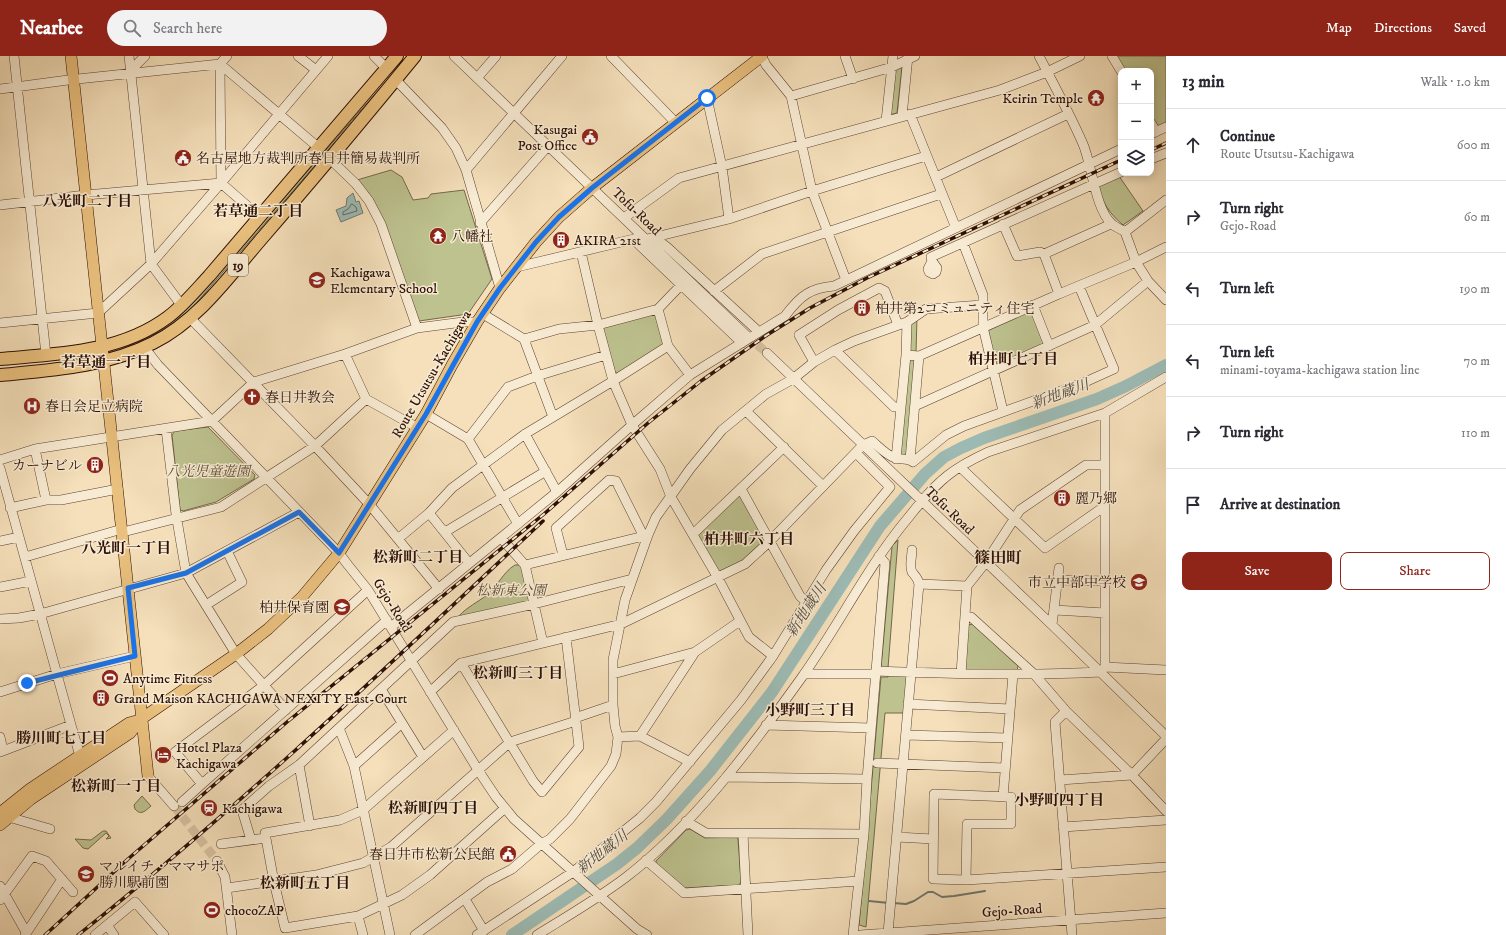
<!DOCTYPE html>
<html lang="en">
<head>
<meta charset="utf-8">
<style>
	:root { --surface:#fff; --page:#f2f2f3; --text:#2b2b33; --muted:#7c7c81; --line:#e1e1e2; --accent:#8f2418 }
	body { margin:0; font-family:"IM FELL DW Pica","Noto Serif JP",serif; background:var(--page); color:var(--text) }
	.controls { position:absolute; right:12px; top:12px; display:grid; overflow:hidden; border-radius:8px; box-shadow:0 2px 10px #0003 }
	.controls button { width:36px; height:36px; display:grid; place-items:center; padding:0; border:0; border-bottom:1px solid var(--line); background:var(--surface); color:var(--text); font:20px sans-serif }
	.stop { position:absolute; width:12px; height:12px; margin:-9px; border:3px solid #1a73e8; border-radius:50%; background:#fff }
	.stop.end { background:#1a73e8; border-color:#fff; box-shadow:0 1px 4px #0008 }
	.list { margin:0; padding:0; list-style:none }
	h2 { display:flex; justify-content:space-between; align-items:center; height:52px; margin:0; padding:0 16px; font-size:17px }
	h2 small { font-size:13px; font-weight:400; color:var(--muted) }
	.list li { display:grid; grid-template-columns:26px 1fr auto; gap:12px; align-items:center; box-sizing:border-box; height:72px; padding:0 16px; border-top:1px solid var(--line) }
	.list b { display:block; font-size:15px; white-space:nowrap }
	.list p { margin:0; font-size:13px; white-space:nowrap; color:var(--muted) }
	.list em { font-size:13px; font-style:normal; color:var(--muted) }
	.actions { display:flex; gap:8px; padding:12px 16px }
	.actions a { flex:1; padding:9px 0; border:1px solid var(--accent); border-radius:8px; text-align:center; font-size:14px; color:var(--accent) }
	.actions .main { background:var(--accent); color:#fff }
	.icon { flex:none; width:22px; height:22px; fill:none; stroke:currentColor; stroke-width:2; stroke-linecap:round; stroke-linejoin:round }
	.map { position:relative; flex:none; width:1166px; height:879px; overflow:hidden }
	header { display:flex; align-items:center; gap:24px; box-sizing:border-box; height:56px; padding:0 20px; background:var(--accent); color:#fff }
	header strong { font-size:19px }
	nav { display:flex; gap:22px; margin-inline-start:auto; font-size:14px }
	.search { width:280px; height:36px; background:var(--page); display:flex; align-items:center; gap:10px; box-sizing:border-box; padding:0 14px; border-radius:22px; color:var(--muted); font-size:15px }
	main { display:flex }
	aside { flex:1; background:var(--surface) }
	.map>svg:first-child { display:block }
	.green { fill:#bdc28f; stroke:#74684a }
	.water { fill:#9dbcb6; stroke:#70776f }
	.lines { fill:none; stroke-linecap:round; stroke-linejoin:round }
	.shore { stroke:#64665d; stroke-width:1 }
	.stream { stroke:#70776f; stroke-width:2 }
	.river { stroke:#9dbcb6; stroke-width:12 }
	.minor-tunnel { stroke:#d7c1a0; stroke-width:9; stroke-dasharray:9 4.5; stroke-linecap:butt }
	.minor-casing { stroke:#5e4332; stroke-width:10 }
	.major-casing { stroke:#2c0f04; stroke-width:12 }
	.highway-casing { stroke:#2c0f04; stroke-width:14 }
	.minor { stroke:#f8ebd3; stroke-width:9 }
	.major { stroke:#eac07e; stroke-width:11 }
	.highway { stroke:#eac07e; stroke-width:12 }
	.rail-casing { stroke:#2c0f04; stroke-width:3.5 }
	.rail { stroke:#f8ebd3; stroke-width:2; stroke-dasharray:6; stroke-linecap:butt }
	.route { stroke:#1a73e8; stroke-width:5 }
	.labels { text-anchor:middle; stroke-width:3; stroke-linejoin:round; paint-order:stroke }
	.shield { fill:#f8ebd3; stroke:#695142; stroke-width:1 }
	.shield-label { font-size:13px; font-weight:bold; fill:#2c0f04 }
	.poi-label { font-size:14px; fill:#2c0f04; stroke:#f8ebd3; text-anchor:start }
	.street-label { font-size:14px; fill:#2c0f04; stroke:#f8ebd3 }
	.park-label { font-size:14px; font-style:italic; fill:#5f4e35; stroke:#f8ebd3 }
	.neighbourhood-label { font-size:15px; font-weight:bold; fill:#2c0f04; stroke:#f8ebd3 }
	.water-label { font-size:15px; font-style:italic; fill:#544c42; stroke:#f8ebd3 }
	.quarter-label { font-size:16px; font-weight:bold; fill:#2c0f04; stroke:#f8ebd3 }
</style>
</head>
<body>
<header>
<strong>Nearbee</strong>
<div class="search"><svg class="icon" aria-label="search" viewBox="0 0 24 24"><circle cx="10" cy="10" r="6"/><path d="M15 15l6 6"/></svg>Search here</div>
<nav><a>Map</a><a>Directions</a><a>Saved</a></nav>
</header>
<main>
<div class="map">
<svg width="1166" height="879" viewBox="0 0 1166 879">
	<rect width="100%" height="100%" fill="#f5e0bb"/>
	<filter id="stains"><feTurbulence type="fractalNoise" baseFrequency=".005" numOctaves="4"/><feColorMatrix values="0 0 0 0 .2 0 0 0 0 .09 0 0 0 0 .02 0 0 0 .5 -.17"/></filter>
	<radialGradient id="worn" r=".72"><stop offset=".6" stop-color="#630" stop-opacity="0"/><stop offset="1" stop-color="#630" stop-opacity=".3"/></radialGradient>
	<!-- green -->
	<path class="green" d="M408,0H409L192,252C172,271 146,284 120,292V291L179,259L198,241Z
		M1116,0H1166V69L1158,70L1151,59V15H1125Z
		M901,10L902,11L897,57L889,59L894,14Z
		M391,114L402,121L413,144L428,142L431,138L464,134L492,223L468,258L419,265C411,244 404,222 396,200C386,172 379,146 357,124Z
		M1119,120L1143,155L1123,169C1111,159 1101,146 1098,129Z
		M1030,254L1033,255L1046,286L998,310L995,309L987,275Z
		M654,257L657,259L663,287L662,290L618,318L615,316L602,273L604,270Z
		M917,261L916,297L908,296L911,266Z
		M908,303H916L906,401L899,398Z
		M208,371L255,419L254,423L216,446L183,455L180,454L172,379L175,375Z
		M738,439H741L764,484L743,504L718,516L698,481V477Z
		M898,484L888,612H881L892,490Z
		M515,509H520L522,512L530,543L528,546L461,562L459,560C467,551 478,546 487,539C498,530 503,516 515,509Z
		M973,568L1018,610L1017,615H967L965,613L968,569Z
		M888,618L906,619L907,622L904,657H885L866,871L859,869L881,621H888Z
		M142,740L151,750C145,755 141,760 135,753L134,749Z
		M690,773L705,782L736,781L738,783L741,826L739,829L684,832L656,808V805L686,774Z
		M103,775H106L111,782L106,783L109,780L106,777L88,793L83,792L75,783L91,784Z"/>
	<!-- water -->
	<path class="water" d="M353,137L356,146L359,145L363,157L341,166L336,154L346,150L347,142Z"/>
	<g class="lines">
		<!-- shore -->
		<path class="shore" d="M352,148L356,151L357,155L343,159V156L348,153Z"/>
		<!-- stream -->
		<path class="stream" d="M869,845L889,847
			M893,847L906,848L914,845L928,836H933L942,841L954,840L985,835"/>
		<!-- river -->
		<path class="river" d="M512,879L617,808L637,792L667,763L710,715L772,636L880,470L925,418L944,401L961,392L984,382L1097,343L1126,330L1166,309"/>
		<!-- minor-tunnel -->
		<path class="minor-tunnel" d="M747,280L767,297
			M174,750L217,805"/>
		<defs>
			<path id="minor" d="M14,0L46,299
				M129,0L151,208L182,250
				M298,0L316,14
				M374,0L386,12
				M454,0L747,280
				M611,0L676,67
				M845,0L853,23
				M1039,0C1054,29 1070,58 1083,88C1092,109 1095,153 1112,168C1115,171 1121,173 1125,176L1136,206L1148,225L1166,244
				M1112,0L1121,15
				M762,1L766,9L791,40L812,135L846,224
				M220,8L319,92
				M131,17L136,9L145,0
				M477,22L496,0
				M396,24L442,72L456,92L466,114L500,232
				M0,33L68,24L220,8L227,0
				M791,40L892,11L915,0
				M707,42L722,111L729,163
				M910,58L956,172
				M902,60L908,0
				M886,65L893,0
				M1151,67L1156,76
				M1151,78L1166,71
				M330,103L356,128L369,145L381,168L417,272
				M1151,103L1166,97
				M466,114L562,0
				M936,121L1068,58
				M221,127L260,161
				M0,149L86,139L221,127L328,0
				M624,162L679,122L1000,34L1047,16L1080,0
				M480,167L548,90
				M1003,168L1017,200L1040,196L1044,198L1111,168
				M1125,176L1166,144
				M655,182L667,191L759,276
				M647,183L729,163L812,135L926,100
				M634,184L742,287
				M963,187L983,239V271L1003,355
				M581,196L598,269L613,325L632,369L660,413L671,441L718,522L749,581L773,600
				M1044,198L1059,238
				M932,205L937,212L936,216L933,218L929,216L928,213L932,205L931,201L1121,116
				M517,211L638,182
				M714,235L762,198L941,138
				M1033,249L1049,290
				M658,253L668,290L690,319
				M483,258L524,283L559,273L598,269L658,253L681,229
				M191,263L315,390L370,449L439,533
				M0,267L98,257L151,208L221,127L220,8
				M524,283L553,361
				M144,291L158,309L339,497L348,509L368,534L478,714L496,741L514,763L637,873L647,879
				M835,294L894,351H901
				M767,297L1052,569L1166,680
				M345,298L366,343L418,372
				M906,299L919,300L1059,238L1136,206L1166,191
				M814,306L799,279L838,254L879,232L885,235L898,269
				M915,350L1095,269L1148,225
				M746,355L823,430
				M1105,357V611
				M426,358L468,383L518,468
				M166,373L176,458L186,517L236,598L286,654
				M525,378L557,436
				M468,383L508,331L537,320L606,299
				M35,393L46,444
				M896,403L906,299L907,266
				M0,404L35,393L212,365L254,326L345,298L417,272L463,266H477
				M910,404L919,300
				M960,411L1045,492L1105,450
				M0,412L71,669L80,700L83,705
				M741,433L800,540L806,546
				M10,452L46,444H61L118,433
				M429,457L469,507
				M123,476L221,451L315,390L366,343
				M445,476L546,415
				M693,478L784,391
				M399,482L429,457L452,432L525,378L613,325L668,290
				M501,482L525,509L543,587
				M0,485L19,481
				M912,494C912,501 909,510 912,516C915,520 918,522 919,528
				M563,499L556,472L609,424L616,425L643,479
				M25,501L122,473
				M525,509L648,479
				M1058,524L1106,525
				M0,531L31,525
				M368,534L263,630L175,696L202,728L387,564
				M206,549L242,526L227,495
				M1055,554L1105,557
				M966,561H971L1034,618L1066,655L1132,719L1166,755
				M0,563L19,562L40,558L186,517L299,456
				M1052,569L1059,512
				M391,571L557,436L632,369L690,319L785,260C800,240 810,232 834,230L1121,93
				M461,607L533,725L542,736L579,691L566,581
				M876,615C951,618 1026,620 1101,616L1105,611L1166,614
				M613,618L695,596L740,565
				M804,618H876
				M961,618L967,530L986,506L1020,454L1086,409H1105
				M381,633L423,701
				M0,636L57,618L135,600
				M430,636L461,607L621,568L745,508L770,485L863,389L872,385C879,391 886,399 895,402C902,404 908,402 913,406L946,379L964,370L1083,327L1114,313L1079,230
				M908,648L1010,653
				M1066,655L1055,666L1072,879
				M575,662L613,649
				M766,669L871,672
				M454,674L363,754L340,764L265,777L274,826L285,872L358,860L402,839L430,819L505,752
				M906,679L1008,682
				M640,680L695,596
				M0,681L3,694
				M618,681L640,680L690,706
				M0,696L71,669
				M877,707L1005,712
				M299,709L310,770
				M354,710L402,667
				M148,720L174,750
				M726,721L867,723
				M1060,724L1132,719L1166,683
				M1003,741L1013,618
				M182,746L202,728
				M5,760L50,773
				M686,765L706,777L864,778
				M1063,771L1166,764
				M743,777L748,879
				M897,781L933,783
				M251,784L242,754L269,730L299,709L339,672
				M221,788L266,782
				M646,804L684,837L859,825
				M217,805L225,821L232,879
				M966,824L967,768H1011V741L934,738L933,823L966,824L1166,811
				M0,830L26,876
				M227,832L316,819L363,807L391,791L510,686L576,665
				M465,843L484,875
				M0,844L32,800L46,805L73,836
				M358,860L363,879
				M107,869L114,879
				M888,877L919,528L967,530
				M25,879L62,823
				M95,879L135,846L164,879
				M390,879L354,710L339,672L453,566L534,548L632,523
				M415,879L487,826L512,813L541,788L550,783L570,763L611,710L616,698L618,681L615,670L613,649V604L625,544L648,479L656,461L690,413L722,374L766,338L793,323L814,306L835,294L854,285L907,266L926,253L982,249
				M477,879L573,816L640,762L656,746L741,644L773,600L826,514L854,475L890,431L856,397
				M537,879C566,861 597,843 625,822C693,770 752,691 802,621C839,569 867,511 908,462C920,447 932,432 947,420C959,410 973,403 988,396L1105,357L1166,321
				M853,879L864,778L867,723L885,507L879,500
				M860,879L1166,857"/>
			<path id="major" d="M71,0L148,720
				M0,757L30,733L129,667L140,664
				M0,769L31,743L130,677L141,663L236,598L268,573L302,541L339,497L426,358L452,309L477,266L500,232L536,186L559,161L592,132L762,0"/>
			<path id="highway" d="M0,303C57,298 120,297 168,261C183,250 196,234 209,220L397,0
				M0,319C52,314 106,311 153,287C199,264 230,219 263,181C315,121 365,61 415,0"/>
		</defs>
		<!-- minor casing -->
		<use href="#minor" class="minor-casing"/>
		<!-- major casing -->
		<use href="#major" class="major-casing"/>
		<!-- highway casing -->
		<use href="#highway" class="highway-casing"/>
		<!-- minor -->
		<use href="#minor" class="minor"/>
		<!-- major -->
		<use href="#major" class="major"/>
		<!-- highway -->
		<use href="#highway" class="highway"/>
		<defs>
			<path id="rail" d="M1151,94L1166,87
				M45,879L128,803L287,666L544,458L648,367L701,325L767,279L810,252L867,222L1121,104
				M78,879C241,750 391,607 543,465"/>
		</defs>
		<!-- rail casing -->
		<use href="#rail" class="rail-casing"/>
		<!-- rail -->
		<use href="#rail" class="rail"/>
	</g>
	<g class="lines">
		<!-- route -->
		<path class="route" d="M27,627L135,600L128,532L186,517L299,456L339,497L426,358L477,266L500,232L536,186L559,161L592,132L707,42"/>
	</g>
	<!-- icons -->
	<defs>
		<symbol id="temple-disc" viewBox="-11 -11 22 22"><circle r="9.5" fill="#8f2418" stroke="#f8ebd3"/><path d="M0-6L5-2H3V0L6.5 2.5H4V6H1.5V3h-3V6H-4V2.5H-6.5L-3 0V-2H-5Z" fill="#fff"/></symbol>
		<symbol id="civic-disc" viewBox="-11 -11 22 22"><circle r="9.5" fill="#8f2418" stroke="#f8ebd3"/><path d="M-.6-6.5H3V-4.5H.6V-3L4-1V1h2V6H-6V1h2V-1L-.6-3ZM-1.2 2.5V6h2.4V2.5Z" fill="#fff"/></symbol>
		<symbol id="building-disc" viewBox="-11 -11 22 22"><circle r="9.5" fill="#8f2418" stroke="#f8ebd3"/><path d="M-4-6H4V6H1V3H-1V6H-4ZM-2.5-4.3h1.7v1.8h-1.7ZM.8-4.3h1.7v1.8H.8ZM-2.5-1h1.7V.8h-1.7ZM.8-1h1.7V.8H.8Z" fill="#fff"/></symbol>
		<symbol id="school-disc" viewBox="-11 -11 22 22"><circle r="9.5" fill="#8f2418" stroke="#f8ebd3"/><path d="M0-5L7-2L0 1L-7-2ZM-4 1L0 2.5L4 1V4Q0 6-4 4Z" fill="#fff"/></symbol>
		<symbol id="church-disc" viewBox="-11 -11 22 22"><circle r="9.5" fill="#8f2418" stroke="#f8ebd3"/><path d="M-1.2-6h2.4v3.5h3.3v2.4h-3.3V6h-2.4V-.1h-3.3v-2.4h3.3Z" fill="#fff"/></symbol>
		<symbol id="hospital-disc" viewBox="-11 -11 22 22"><circle r="9.5" fill="#8f2418" stroke="#f8ebd3"/><path d="M-5-5h3v3.5h4V-5h3V5h-3V1.5h-4V5h-3Z" fill="#fff"/></symbol>
		<symbol id="stadium-disc" viewBox="-11 -11 22 22"><circle r="9.5" fill="#8f2418" stroke="#f8ebd3"/><path d="M0-5a6.5 5 0 1 0 0 10a6.5 5 0 1 0 0-10ZM-3.5-1.8h7v3.6h-7Z" fill="#fff"/></symbol>
		<symbol id="hotel-disc" viewBox="-11 -11 22 22"><circle r="9.5" fill="#8f2418" stroke="#f8ebd3"/><path d="M-6-4.5h1.5V1H6V5H4.5V3h-9V5H-6ZM-4 0a1.8 1.8 0 1 1 3.6 0ZM.5 0V-2.5h3Q6-2.5 6 0Z" fill="#fff"/></symbol>
		<symbol id="station-disc" viewBox="-11 -11 22 22"><circle r="9.5" fill="#8f2418" stroke="#f8ebd3"/><path d="M-3-6H3Q5-6 5-4V2Q5 4 3 4L4.5 6H3L1.5 4h-3L-3 6H-4.5L-3 4Q-5 4-5 2V-4Q-5-6-3-6ZM-3.5-4v3h7v-3ZM-3.5 1v1.5H-2V1ZM2 1v1.5H3.5V1Z" fill="#fff"/></symbol>
	</defs>
	<g fill-rule="evenodd">
		<use href="#temple-disc" x="1086" y="32" width="20" height="20"/>
		<use href="#civic-disc" x="580" y="71" width="20" height="20"/>
		<use href="#civic-disc" x="173" y="92" width="20" height="20"/>
		<use href="#temple-disc" x="428" y="170" width="20" height="20"/>
		<use href="#building-disc" x="551" y="174" width="20" height="20"/>
		<use href="#school-disc" x="307" y="214" width="20" height="20"/>
		<use href="#building-disc" x="852" y="242" width="20" height="20"/>
		<use href="#church-disc" x="242" y="331" width="20" height="20"/>
		<use href="#hospital-disc" x="22" y="340" width="20" height="20"/>
		<use href="#building-disc" x="85" y="399" width="20" height="20"/>
		<use href="#building-disc" x="1052" y="432" width="20" height="20"/>
		<use href="#school-disc" x="1129" y="516" width="20" height="20"/>
		<use href="#school-disc" x="332" y="541" width="20" height="20"/>
		<use href="#stadium-disc" x="100" y="612" width="20" height="20"/>
		<use href="#building-disc" x="91" y="632" width="20" height="20"/>
		<use href="#hotel-disc" x="153" y="689" width="20" height="20"/>
		<use href="#station-disc" x="199" y="742" width="20" height="20"/>
		<use href="#civic-disc" x="498" y="788" width="20" height="20"/>
		<use href="#school-disc" x="76" y="808" width="20" height="20"/>
		<use href="#stadium-disc" x="202" y="844" width="20" height="20"/>
	</g>
	<g class="labels">
		<!-- shield labels -->
		<rect class="shield" x="228" y="198" width="20" height="22" rx="3"/>
		<g class="shield-label">
			<text x="238" y="214">19</text>
		</g>
		<!-- poi labels -->
		<g class="poi-label">
			<text x="1083" y="47" text-anchor="end">Keirin Temple</text>
			<text x="577" y="78" text-anchor="end">Kasugai<tspan x="577" dy="16">Post Office</tspan></text>
			<text x="196" y="107">名古屋地方裁判所春日井簡易裁判所</text>
			<text x="451" y="185">八幡社</text>
			<text x="574" y="189">AKIRA 21st</text>
			<text x="330" y="221">Kachigawa<tspan x="330" dy="16">Elementary School</tspan></text>
			<text x="875" y="257">柏井第2コミュニティ住宅</text>
			<text x="265" y="346">春日井教会</text>
			<text x="45" y="355">春日会足立病院</text>
			<text x="82" y="414" text-anchor="end">カーナビル</text>
			<text x="1075" y="447">麗乃郷</text>
			<text x="1126" y="531" text-anchor="end">市立中部中学校</text>
			<text x="329" y="556" text-anchor="end">柏井保育園</text>
			<text x="123" y="627">Anytime Fitness</text>
			<text x="114" y="647">Grand Maison KACHIGAWA NEXITY East-Court</text>
			<text x="176" y="696">Hotel Plaza<tspan x="176" dy="16">Kachigawa</tspan></text>
			<text x="222" y="757">Kachigawa</text>
			<text x="495" y="803" text-anchor="end">春日井市松新公民館</text>
			<text x="99" y="815">マルイチ・ママサポ<tspan x="99" dy="16">勝川駅前園</tspan></text>
			<text x="225" y="859">chocoZAP</text>
		</g>
		<!-- street labels -->
		<g class="street-label">
			<text transform="translate(637 155) rotate(44)" y="5">Tofu-Road</text>
			<text transform="translate(431 318) rotate(-60)" y="5">Route Utsutsu-Kachigawa</text>
			<text transform="translate(950 454) rotate(44)" y="5">Tofu-Road</text>
			<text transform="translate(393 549) rotate(58)" y="5">Gejo-Road</text>
			<text transform="translate(1012 854) rotate(-4)" y="5">Gejo-Road</text>
		</g>
		<!-- park labels -->
		<g class="park-label">
			<text x="208" y="420">八光児童遊園</text>
			<text x="511" y="539">松新東公園</text>
		</g>
		<!-- neighbourhood labels -->
		<g class="neighbourhood-label">
			<text x="87" y="150">八光町二丁目</text>
			<text x="258" y="160">若草通二丁目</text>
			<text x="1013" y="308">柏井町七丁目</text>
			<text x="106" y="311">若草通一丁目</text>
			<text x="749" y="488">柏井町六丁目</text>
			<text x="126" y="497">八光町一丁目</text>
			<text x="418" y="506">松新町二丁目</text>
			<text x="518" y="622">松新町三丁目</text>
			<text x="810" y="659">小野町三丁目</text>
			<text x="61" y="687">勝川町七丁目</text>
			<text x="116" y="735">松新町一丁目</text>
			<text x="1059" y="749">小野町四丁目</text>
			<text x="433" y="757">松新町四丁目</text>
			<text x="305" y="832">松新町五丁目</text>
		</g>
		<!-- water labels -->
		<g class="water-label">
			<text transform="translate(1060 338) rotate(-20)" y="5">新地蔵川</text>
			<text transform="translate(806 554) rotate(-57)" y="5">新地蔵川</text>
			<text transform="translate(602 796) rotate(-38)" y="5">新地蔵川</text>
		</g>
		<!-- quarter labels -->
		<g class="quarter-label">
			<text x="998" y="507">篠田町</text>
		</g>
	</g>
	<rect width="100%" height="100%" filter="url(#stains)"/>
	<rect width="100%" height="100%" fill="url(#worn)"/>
</svg>
<div class="controls">
<button>+</button>
<button>−</button>
<button><svg class="icon" aria-label="layers" viewBox="0 0 24 24"><path d="M12 4l9 5-9 5-9-5zM3 14l9 5 9-5"/></svg></button>
</div>
<div class="stop" style="left:707px;top:42px"></div>
<div class="stop end" style="left:27px;top:627px"></div>
</div>
<aside>
<h2>13 min<small>Walk · 1.0 km</small></h2>
<ul class="list">
<li><svg class="icon" aria-label="ahead" viewBox="0 0 24 24"><path d="M12 20V5M6 11l6-6 6 6"/></svg><div><b>Continue</b><p>Route Utsutsu-Kachigawa</p></div><em>600 m</em></li>
<li><svg class="icon" aria-label="right" viewBox="0 0 24 24"><path d="M7 20v-9h11M14 6l5 5-5 5"/></svg><div><b>Turn right</b><p>Gejo-Road</p></div><em>60 m</em></li>
<li><svg class="icon" aria-label="left" viewBox="0 0 24 24"><path d="M17 20v-9H6M10 6l-5 5 5 5"/></svg><div><b>Turn left</b></div><em>190 m</em></li>
<li><svg class="icon" aria-label="left" viewBox="0 0 24 24"><path d="M17 20v-9H6M10 6l-5 5 5 5"/></svg><div><b>Turn left</b><p>minami-toyama-kachigawa station line</p></div><em>70 m</em></li>
<li><svg class="icon" aria-label="right" viewBox="0 0 24 24"><path d="M7 20v-9h11M14 6l5 5-5 5"/></svg><div><b>Turn right</b></div><em>110 m</em></li>
<li><svg class="icon" aria-label="arrive" viewBox="0 0 24 24"><path d="M6 21V4h12l-3 4 3 4H6"/></svg><div><b>Arrive at destination</b></div></li>
</ul>
<div class="actions"><a class="main">Save</a><a>Share</a></div>
</aside>
</main>
</body>
</html>
